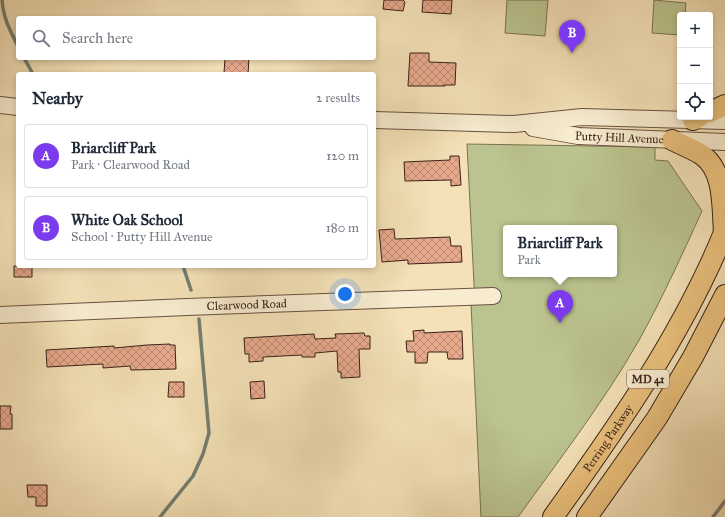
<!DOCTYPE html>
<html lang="en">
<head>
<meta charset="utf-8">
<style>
	:root { --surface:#fff; --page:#f2f2f3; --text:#1f2937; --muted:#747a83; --line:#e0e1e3; --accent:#7c3aed }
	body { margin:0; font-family:"IM FELL Great Primer",serif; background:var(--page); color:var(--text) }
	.controls { position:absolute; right:12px; top:12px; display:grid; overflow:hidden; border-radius:4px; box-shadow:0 2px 6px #0003 }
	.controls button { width:36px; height:36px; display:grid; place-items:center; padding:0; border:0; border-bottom:1px solid var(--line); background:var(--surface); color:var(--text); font:20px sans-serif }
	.you { position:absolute; left:345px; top:294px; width:14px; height:14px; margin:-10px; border:3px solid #fff; border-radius:50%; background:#1a73e8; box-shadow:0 0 0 6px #1a73e833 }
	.badge { display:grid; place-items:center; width:26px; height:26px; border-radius:50%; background:var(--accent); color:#fff; font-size:13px; font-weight:700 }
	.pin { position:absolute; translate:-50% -33px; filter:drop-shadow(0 1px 2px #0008) }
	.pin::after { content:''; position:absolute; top:21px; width:14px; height:12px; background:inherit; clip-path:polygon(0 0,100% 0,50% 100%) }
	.popup { position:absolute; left:503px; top:225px; width:114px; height:52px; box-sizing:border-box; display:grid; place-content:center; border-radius:4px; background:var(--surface); filter:drop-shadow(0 1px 3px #0005); font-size:13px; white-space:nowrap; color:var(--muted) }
	.popup b { font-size:15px; color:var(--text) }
	.popup::after { content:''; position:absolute; left:50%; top:100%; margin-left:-8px; border:8px solid transparent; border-top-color:var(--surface) }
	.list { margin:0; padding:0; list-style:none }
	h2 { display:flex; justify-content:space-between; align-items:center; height:52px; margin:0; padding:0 16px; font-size:17px }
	h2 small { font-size:13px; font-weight:400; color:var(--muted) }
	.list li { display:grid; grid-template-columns:26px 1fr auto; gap:12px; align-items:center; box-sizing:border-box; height:64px; margin:0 8px 8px; padding:0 8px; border:1px solid var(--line); border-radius:4px }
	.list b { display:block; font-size:15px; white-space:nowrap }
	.list p { margin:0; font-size:13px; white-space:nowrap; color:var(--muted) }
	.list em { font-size:13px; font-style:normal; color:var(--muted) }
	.icon { flex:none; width:22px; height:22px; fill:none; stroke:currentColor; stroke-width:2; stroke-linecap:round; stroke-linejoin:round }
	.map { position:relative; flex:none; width:725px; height:517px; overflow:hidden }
	.search { position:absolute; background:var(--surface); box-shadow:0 2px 6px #0003; left:16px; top:16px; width:360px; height:44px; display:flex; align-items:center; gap:10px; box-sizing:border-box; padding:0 14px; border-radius:4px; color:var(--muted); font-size:15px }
	.panel { position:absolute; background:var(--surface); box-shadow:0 2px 6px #0003; left:16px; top:72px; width:360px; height:196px; border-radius:4px }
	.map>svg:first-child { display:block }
	.green { fill:#bbc38e; stroke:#7a7252; fill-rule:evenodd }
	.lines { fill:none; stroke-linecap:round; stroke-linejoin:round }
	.stream { stroke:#747f70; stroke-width:3.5 }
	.building { fill:url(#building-cross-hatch); stroke:#392117 }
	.minor-casing { stroke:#68513f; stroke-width:18 }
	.major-casing { stroke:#392117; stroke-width:22 }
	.minor { stroke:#f8ecd0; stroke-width:16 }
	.major { stroke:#eac07c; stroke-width:20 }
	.labels { text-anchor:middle; stroke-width:3.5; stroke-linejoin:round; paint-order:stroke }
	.shield { fill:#f8ecd0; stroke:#725e4e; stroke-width:1 }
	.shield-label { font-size:11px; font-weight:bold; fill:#392117 }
	.street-label { font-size:12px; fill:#392117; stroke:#f8ecd0 }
</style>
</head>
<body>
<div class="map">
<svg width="725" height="517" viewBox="0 0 725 517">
	<defs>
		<pattern id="building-cross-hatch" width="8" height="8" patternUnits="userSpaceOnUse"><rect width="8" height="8" fill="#e8aa8d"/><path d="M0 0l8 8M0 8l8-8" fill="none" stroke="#bd8a72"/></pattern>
	</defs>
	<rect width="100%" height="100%" fill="#f4e1b7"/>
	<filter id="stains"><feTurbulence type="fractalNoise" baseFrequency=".005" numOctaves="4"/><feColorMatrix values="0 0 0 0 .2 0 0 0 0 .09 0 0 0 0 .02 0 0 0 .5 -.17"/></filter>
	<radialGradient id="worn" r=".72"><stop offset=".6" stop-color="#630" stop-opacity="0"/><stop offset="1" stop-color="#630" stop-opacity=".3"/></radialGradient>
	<!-- green -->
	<path class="green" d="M507,0H548L545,36L505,33Z
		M654,0L686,3L685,15H680V35L652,33Z
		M467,144L655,147V160L668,161L702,211C682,255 662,299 638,342C603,403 559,460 518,517H481L471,304H475ZM506,228H614V274H506Z"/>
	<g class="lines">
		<!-- stream -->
		<path class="stream" d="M2,0C3,17 10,31 18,46
			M24,58L33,74
			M183,266L191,290
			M160,517L193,476L203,454L209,433L199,319
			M713,517L725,501"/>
	</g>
	<!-- building -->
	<path class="building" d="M384,0H403L405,2L403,11L383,9Z
		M423,0H452L451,14L422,12Z
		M410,53H429V62L456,63L455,85H445V86H408Z
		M225,58H249L248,74L224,73Z
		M450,156H459L461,185L451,186V180L405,181L404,162L450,160Z
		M394,229L395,239L450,237L451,246H461L462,262L408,264V260L382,262L379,230Z
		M14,266H32V277H14Z
		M424,330V333L462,331L463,359H448L447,352H428L427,363H415V352H407L406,341H414L413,331Z
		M364,333L365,336H370V349H359L360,377L341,378V372H338L337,351L315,353V357H302V355L263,357V361L249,362V354H245L244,338L314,334L315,339L336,338L335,334Z
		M170,344V345H175L176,369L131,370L130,366L103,368V364L47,367L46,350L114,346V348L147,345Z
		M264,381L265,398L251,399L250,382Z
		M169,382H184V397H168Z
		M0,406H11L10,414H12V429H0Z
		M27,485H47V506H36V497H28Z"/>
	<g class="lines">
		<defs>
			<g id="minor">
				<path d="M0,105L18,107"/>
				<path d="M374,120L514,124L582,117L725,121"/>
				<path id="s1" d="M533,128L578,136L725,142"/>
				<path id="s2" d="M0,315L187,307L493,296"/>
			</g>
			<g id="major">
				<path d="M710,112L725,105"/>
				<path d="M693,120L699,117"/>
				<path d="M672,140C682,145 693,149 702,155C725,171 722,208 724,233"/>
				<path id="s3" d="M553,517C618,426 683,334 725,230"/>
				<path d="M587,517L657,418L693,357L725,295"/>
			</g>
		</defs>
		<!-- minor casing -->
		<use href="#minor" class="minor-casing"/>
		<!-- major casing -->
		<use href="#major" class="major-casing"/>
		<!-- minor -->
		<use href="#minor" class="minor"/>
		<!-- major -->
		<use href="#major" class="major"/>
	</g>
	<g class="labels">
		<!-- shield labels -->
		<rect class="shield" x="627" y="370" width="42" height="18" rx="3"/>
		<g class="shield-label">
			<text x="648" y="383">MD 41</text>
		</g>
		<!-- street labels -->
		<g class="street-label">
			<text dy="4" stroke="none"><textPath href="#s1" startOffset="87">Putty Hill Avenue</textPath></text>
			<text dy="4" stroke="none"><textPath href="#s2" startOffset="247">Clearwood Road</textPath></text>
			<text dy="4" stroke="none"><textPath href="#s3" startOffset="96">Perring Parkway</textPath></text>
		</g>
	</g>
	<rect width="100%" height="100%" filter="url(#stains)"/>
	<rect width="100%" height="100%" fill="url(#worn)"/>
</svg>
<div class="controls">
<button>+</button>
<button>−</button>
<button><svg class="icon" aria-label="locate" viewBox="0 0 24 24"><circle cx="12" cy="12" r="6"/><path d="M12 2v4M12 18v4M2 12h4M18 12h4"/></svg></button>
</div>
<div class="you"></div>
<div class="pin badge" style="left:560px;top:323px">A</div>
<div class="popup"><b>Briarcliff Park</b>Park</div>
<div class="pin badge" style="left:572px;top:53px">B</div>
<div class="search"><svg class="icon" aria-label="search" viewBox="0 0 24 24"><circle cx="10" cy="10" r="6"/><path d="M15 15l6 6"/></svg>Search here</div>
<section class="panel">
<h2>Nearby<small>2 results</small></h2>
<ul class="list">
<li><span class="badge">A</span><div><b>Briarcliff Park</b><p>Park · Clearwood Road</p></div><em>120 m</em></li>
<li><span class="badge">B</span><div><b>White Oak School</b><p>School · Putty Hill Avenue</p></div><em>180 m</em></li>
</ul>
</section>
</div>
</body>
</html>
